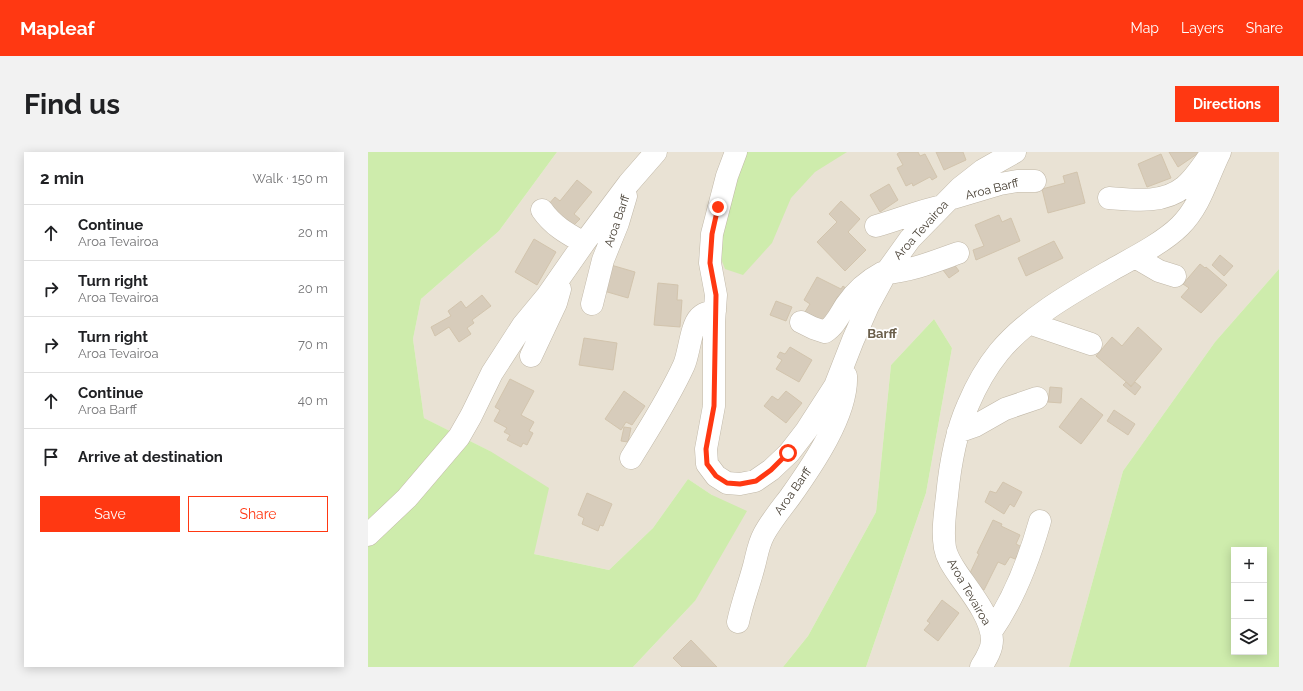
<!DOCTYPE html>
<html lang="en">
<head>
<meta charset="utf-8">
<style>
	:root { --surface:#fff; --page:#f2f2f2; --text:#202124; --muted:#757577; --line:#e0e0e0; --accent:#ff3812 }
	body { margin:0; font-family:Raleway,sans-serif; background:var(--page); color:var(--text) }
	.controls { position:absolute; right:12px; bottom:12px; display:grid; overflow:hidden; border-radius:0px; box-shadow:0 2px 10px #0003 }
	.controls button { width:36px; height:36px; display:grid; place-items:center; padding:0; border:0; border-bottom:1px solid var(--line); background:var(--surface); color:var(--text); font:20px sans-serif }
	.stop { position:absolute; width:12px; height:12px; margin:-9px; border:3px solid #ff3812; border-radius:50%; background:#fff }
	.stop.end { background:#ff3812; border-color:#fff; box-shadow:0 1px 4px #0008 }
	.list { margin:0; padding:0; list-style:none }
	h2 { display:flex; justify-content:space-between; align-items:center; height:52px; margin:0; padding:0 16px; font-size:17px }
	h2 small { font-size:13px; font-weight:400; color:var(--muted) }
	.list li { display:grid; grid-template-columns:26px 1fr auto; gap:12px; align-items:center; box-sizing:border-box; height:56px; padding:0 16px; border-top:1px solid var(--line) }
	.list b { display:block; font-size:15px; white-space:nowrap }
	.list p { margin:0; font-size:13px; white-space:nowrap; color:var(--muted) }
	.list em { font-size:13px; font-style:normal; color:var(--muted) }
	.actions { display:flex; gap:8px; padding:12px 16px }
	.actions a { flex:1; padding:9px 0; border:1px solid var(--accent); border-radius:0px; text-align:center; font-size:14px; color:var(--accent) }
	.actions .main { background:var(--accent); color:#fff }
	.icon { flex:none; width:22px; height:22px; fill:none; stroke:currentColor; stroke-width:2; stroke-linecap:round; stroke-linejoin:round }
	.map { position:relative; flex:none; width:911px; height:515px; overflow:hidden; border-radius:0px }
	header { display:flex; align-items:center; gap:24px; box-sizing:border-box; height:56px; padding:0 20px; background:var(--accent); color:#fff }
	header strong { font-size:19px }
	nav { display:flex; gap:22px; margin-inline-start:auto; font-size:14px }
	.intro { display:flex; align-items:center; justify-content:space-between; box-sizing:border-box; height:96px; padding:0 24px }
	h1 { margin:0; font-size:28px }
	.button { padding:10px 18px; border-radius:0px; background:var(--accent); color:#fff; font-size:14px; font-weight:700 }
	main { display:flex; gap:24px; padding:0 24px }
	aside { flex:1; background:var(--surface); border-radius:0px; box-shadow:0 2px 10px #0003 }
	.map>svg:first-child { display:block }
	.residential { fill:#e9e2d4 }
	.green { fill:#ceecac; fill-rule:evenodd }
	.building { fill:#d7ccbb; stroke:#d2c4ad }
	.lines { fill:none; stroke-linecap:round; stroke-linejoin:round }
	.minor-casing { stroke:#c1b8a8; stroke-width:23 }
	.minor { stroke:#fff; stroke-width:22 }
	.route { stroke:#ff3812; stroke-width:5 }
	.labels { text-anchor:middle; stroke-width:3.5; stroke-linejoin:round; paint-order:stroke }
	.street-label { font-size:12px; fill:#484035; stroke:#fff }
	.neighbourhood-label { font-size:13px; font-weight:bold; fill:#6b5f4b; stroke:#fff }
</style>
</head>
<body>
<header>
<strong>Mapleaf</strong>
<nav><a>Map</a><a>Layers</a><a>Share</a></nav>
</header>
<div class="intro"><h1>Find us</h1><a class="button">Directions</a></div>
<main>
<aside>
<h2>2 min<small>Walk · 150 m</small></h2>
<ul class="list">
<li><svg class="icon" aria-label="ahead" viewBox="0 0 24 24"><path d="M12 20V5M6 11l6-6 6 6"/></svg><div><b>Continue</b><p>Aroa Tevairoa</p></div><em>20 m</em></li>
<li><svg class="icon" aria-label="right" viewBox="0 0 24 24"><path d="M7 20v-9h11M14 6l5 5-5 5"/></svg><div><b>Turn right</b><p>Aroa Tevairoa</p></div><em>20 m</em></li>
<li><svg class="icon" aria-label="right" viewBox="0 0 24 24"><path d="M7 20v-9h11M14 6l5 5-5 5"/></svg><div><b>Turn right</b><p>Aroa Tevairoa</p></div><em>70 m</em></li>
<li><svg class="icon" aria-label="ahead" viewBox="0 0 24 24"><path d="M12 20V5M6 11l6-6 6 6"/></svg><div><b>Continue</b><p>Aroa Barff</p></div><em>40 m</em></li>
<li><svg class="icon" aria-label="arrive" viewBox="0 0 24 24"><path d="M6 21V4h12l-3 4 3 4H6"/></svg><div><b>Arrive at destination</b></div></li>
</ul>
<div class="actions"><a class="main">Save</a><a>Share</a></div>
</aside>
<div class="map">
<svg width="911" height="515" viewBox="0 0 911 515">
	<rect width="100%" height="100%" fill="#f4f0e6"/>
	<!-- residential -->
	<path class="residential" d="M189,0H911V117L847,190L755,319L701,515H498L558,341L584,196L566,167L523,213L508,360L440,484L415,515H265L327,449L344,343L320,327L285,376L241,418L166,402L122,299L56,266L45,187L53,147L131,79Z"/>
	<!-- green -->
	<path class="green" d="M0,0H189L131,79L53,147L45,187L56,266L122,299L181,336L166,402L241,418L285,376L320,327L344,343L379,359L327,449L265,515H0Z
		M378,0H479L447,20L423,46L404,91L375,123L357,117L347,91Z
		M911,117V515H701L755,319L847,190ZM866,398H896V500H866Z
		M566,167L584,196L558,341L498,515H415L440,484L508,360L523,213Z"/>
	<!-- building -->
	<path class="building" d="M532,0H550L552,4L557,2L569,25L564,28L562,25L545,34L544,31L538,34L529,16L535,13L529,2Z
		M568,0H595L598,8L576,18Z
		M801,0H832L810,15Z
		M793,2L803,26L779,35L770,12Z
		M709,20L717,51L680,61L674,37L697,31L695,24Z
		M209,28L224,40L206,62L212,67L205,74L180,53L187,45L192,49Z
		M521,32L530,48L512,60L502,43Z
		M473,49L492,67L480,80L498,98L477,119L449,90L469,70L461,62Z
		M631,63L634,70L643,66L652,89L608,108L605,98L616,94L607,73Z
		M166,87L188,100L169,133L147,120Z
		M686,89L695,106L658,124L650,106Z
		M852,103L865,114L856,124L844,113Z
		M582,107L591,119L581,126L572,114Z
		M832,112L837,116L838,115L859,133L833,161L813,145L821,136L815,132Z
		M243,113L267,120L260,146L236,139Z
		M449,125L473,137L475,134L479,137L474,146L470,144L456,170L437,160L442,152L436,148Z
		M290,131L310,133L309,148H314L312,175L286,173Z
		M114,143L123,154L104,168L106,171L99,176L103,182L91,190L81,175L67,184L63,175L83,164L80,159L93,149L98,156Z
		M408,149L424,155L418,169L402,163Z
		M770,175L794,197L763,234L728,204L744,185L754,194Z
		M216,186L249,191L245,218L211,213Z
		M422,195L444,208L431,230L408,217L414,208L409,205L412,200L417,202Z
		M142,227L166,239L153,263L166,270L161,279L165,281L159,293L155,291L153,295L139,288L142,283L136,280L139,276L126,269L132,258L127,255Z
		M758,230L763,235L767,230L773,235L767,243L755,233Z
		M682,235L694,236L693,251L680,250Z
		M256,239L277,254L264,273L258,270L253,278L237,267Z
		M418,239L434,251L418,271L396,254L404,244L410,248Z
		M713,246L735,263L713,292L691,275Z
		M746,258L767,272L760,283L739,269Z
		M256,275L263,276L260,290L253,289Z
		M635,330L654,340L646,355L642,352L636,362L617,350L622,339L628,341Z
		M219,341L244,352L235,374L232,373L230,379L214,372L216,366L210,363Z
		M625,368L634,372L633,374L652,383L648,392L654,395L647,407L642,405L637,413L630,410L616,438L613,436L602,421L611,402L609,401Z
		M574,448L591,461L570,489L556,478L562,471L559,469Z
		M323,488L349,515H314L305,506Z"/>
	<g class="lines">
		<defs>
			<path id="minor" d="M368,0L359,24L344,82L342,111L348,143L346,170V254L338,297L339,312L348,324L359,331L372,332L387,329L403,318L421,301L438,279L467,234L485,188L500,154L519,119L542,87L592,36L615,18L647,0
				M585,46L632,32L649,29H667
				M741,46C766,48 795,52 816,35C826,27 835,13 842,3
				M174,58C185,74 200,82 216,91
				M508,74C530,68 551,59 574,54
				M767,105L791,119L807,124
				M517,121C543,119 565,110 590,101
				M224,152L235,108L250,71L258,44
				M433,170L445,176L457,180C467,174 472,162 478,153C487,140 501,128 514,121
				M661,171L723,192
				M163,204L188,151L192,137
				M590,280L607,274L637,257L669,246
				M263,306C282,275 301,246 316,213C321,202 323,174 331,166C335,161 341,160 347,159
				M0,383L39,346L91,285L103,264L124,221L155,173L179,144L216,91L261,31L288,0
				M370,470C374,451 381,433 386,414C389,403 390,393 396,382C403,369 413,357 422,345C444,314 480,262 478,224
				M623,480C646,447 661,408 672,369
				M613,515C618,507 624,498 624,488C624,467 604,442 592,425C586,416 579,407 577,396C574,379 577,362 579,344C582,313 587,282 600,253C608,234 618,216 631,200C661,164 707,139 747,116C767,105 796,90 812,74C833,53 839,26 852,0"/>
		</defs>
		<!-- minor casing -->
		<use href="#minor" class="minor-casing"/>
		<!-- minor -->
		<use href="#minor" class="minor"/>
	</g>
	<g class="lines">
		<!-- route -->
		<path class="route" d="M350,55L344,82L342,111L348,143L346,254L338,297L339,312L348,324L359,331L372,332L388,329L403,318L420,301"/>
	</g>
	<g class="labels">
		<!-- street labels -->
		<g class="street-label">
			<text transform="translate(624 37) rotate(-14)" y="4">Aroa Barff</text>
			<text transform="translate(249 69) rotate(-71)" y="4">Aroa Barff</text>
			<text transform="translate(553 78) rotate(-48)" y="4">Aroa Tevairoa</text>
			<text transform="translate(425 339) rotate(-55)" y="4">Aroa Barff</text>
			<text transform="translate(601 440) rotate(60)" y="4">Aroa Tevairoa</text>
		</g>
		<!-- neighbourhood labels -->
		<g class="neighbourhood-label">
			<text x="514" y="186">Barff</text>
		</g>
	</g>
</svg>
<div class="controls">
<button>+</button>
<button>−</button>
<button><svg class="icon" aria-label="layers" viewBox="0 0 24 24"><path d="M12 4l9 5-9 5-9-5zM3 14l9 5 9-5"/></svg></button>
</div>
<div class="stop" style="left:420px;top:301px"></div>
<div class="stop end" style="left:350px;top:55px"></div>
</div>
</main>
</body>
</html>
